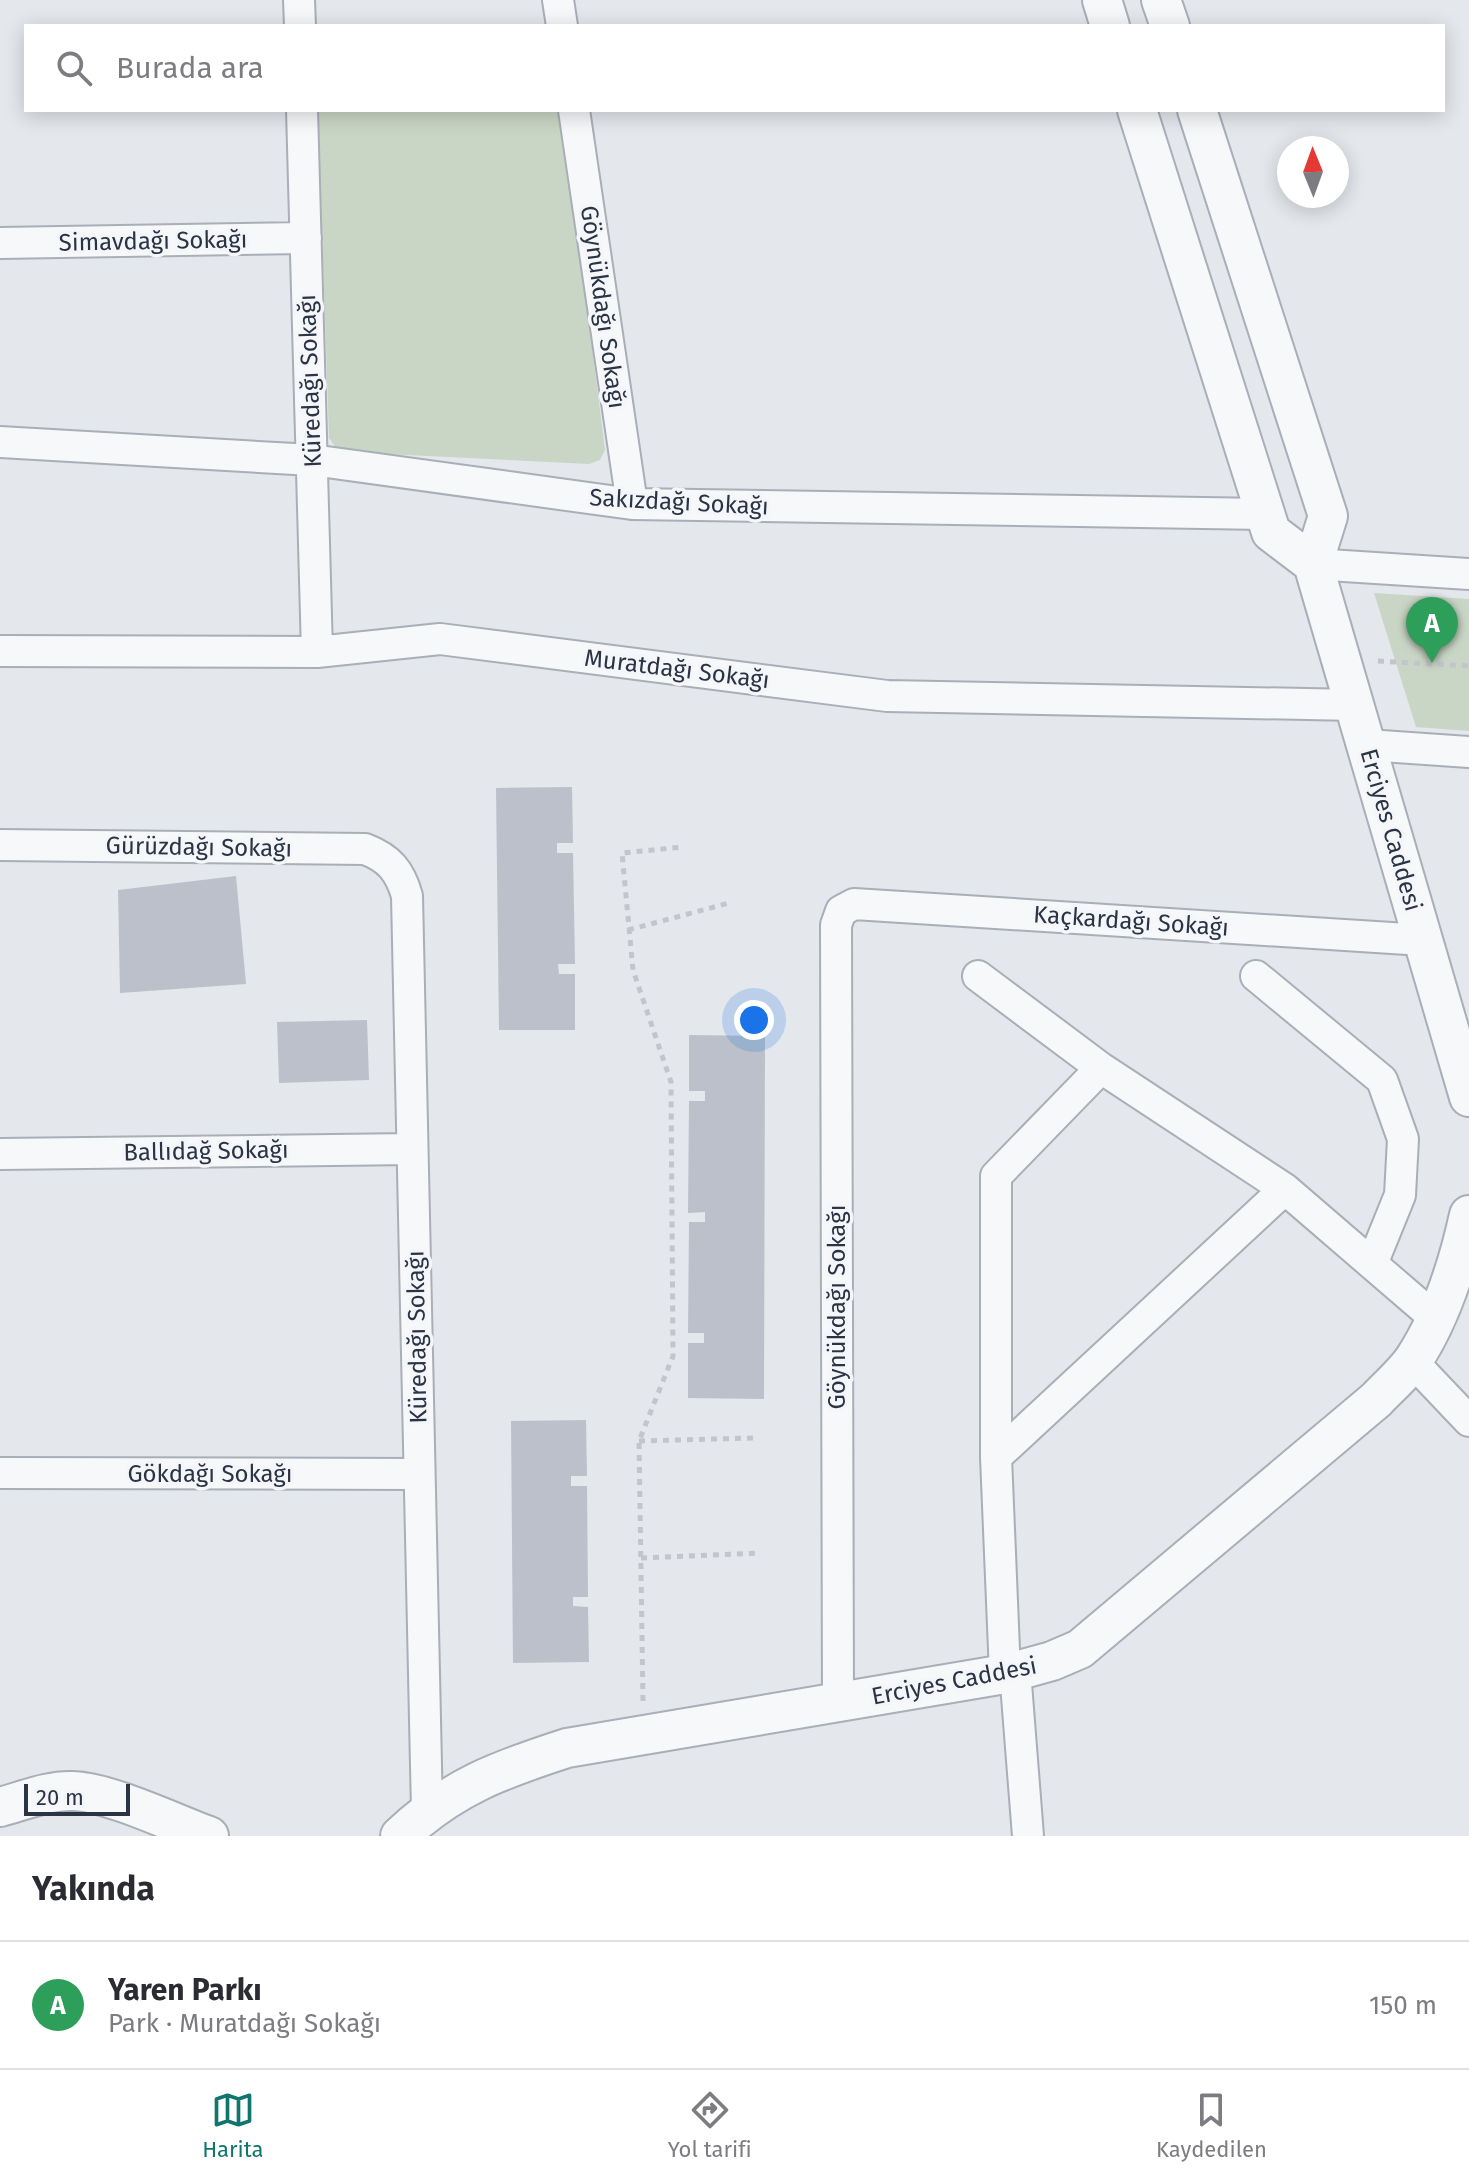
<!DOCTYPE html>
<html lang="tr">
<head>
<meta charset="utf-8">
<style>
	:root { --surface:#fff; --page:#f7f7f7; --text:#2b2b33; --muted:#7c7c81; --line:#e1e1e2; --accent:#0f766e }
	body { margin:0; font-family:"Fira Sans",sans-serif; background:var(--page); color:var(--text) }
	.compass { position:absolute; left:1277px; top:136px; width:72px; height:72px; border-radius:50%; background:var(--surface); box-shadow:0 4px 20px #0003; rotate:359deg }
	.scale { position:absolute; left:24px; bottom:20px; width:106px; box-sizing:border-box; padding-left:8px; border:4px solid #2b3445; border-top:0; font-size:22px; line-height:28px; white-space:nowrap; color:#2b3445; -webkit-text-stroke:6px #f4f6f9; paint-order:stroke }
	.you { position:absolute; left:754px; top:1020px; width:28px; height:28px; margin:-20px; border:6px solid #fff; border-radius:50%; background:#1a73e8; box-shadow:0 0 0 12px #1a73e833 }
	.badge { display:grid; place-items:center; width:52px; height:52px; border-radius:50%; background:var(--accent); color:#fff; font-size:26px; font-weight:700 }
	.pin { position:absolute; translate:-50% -66px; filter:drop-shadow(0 2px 4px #0008) }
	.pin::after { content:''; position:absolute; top:42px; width:28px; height:24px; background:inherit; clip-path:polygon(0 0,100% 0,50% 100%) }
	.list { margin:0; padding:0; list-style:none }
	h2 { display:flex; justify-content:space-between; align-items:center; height:104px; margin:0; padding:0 32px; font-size:34px }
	h2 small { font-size:26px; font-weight:400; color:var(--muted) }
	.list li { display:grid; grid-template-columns:52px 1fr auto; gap:24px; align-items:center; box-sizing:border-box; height:128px; padding:0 32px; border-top:2px solid var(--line) }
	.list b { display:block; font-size:30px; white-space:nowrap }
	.list p { margin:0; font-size:26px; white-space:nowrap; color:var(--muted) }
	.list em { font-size:26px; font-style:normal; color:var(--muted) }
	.icon { flex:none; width:44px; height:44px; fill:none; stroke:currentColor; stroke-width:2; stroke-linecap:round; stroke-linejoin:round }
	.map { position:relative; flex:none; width:1469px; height:1836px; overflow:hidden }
	.search { position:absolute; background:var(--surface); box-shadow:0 4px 20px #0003; left:24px; right:24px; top:24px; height:88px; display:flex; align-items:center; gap:20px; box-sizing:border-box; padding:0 28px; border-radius:0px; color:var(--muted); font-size:30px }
	.sheet { height:232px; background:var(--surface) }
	nav { display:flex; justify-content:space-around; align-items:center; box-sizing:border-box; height:112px; border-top:2px solid var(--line); background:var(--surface); font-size:22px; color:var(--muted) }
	nav a { display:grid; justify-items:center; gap:4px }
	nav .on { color:var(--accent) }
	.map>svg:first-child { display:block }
	.park { fill:#c9d6c5 }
	.building { fill:#bbc0ca }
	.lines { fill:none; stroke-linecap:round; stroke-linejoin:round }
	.minor-casing { stroke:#a9aeb7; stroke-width:34 }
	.tertiary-casing { stroke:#a9aeb7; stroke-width:42 }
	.path { stroke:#c2c5cb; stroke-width:5; stroke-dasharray:6 6; stroke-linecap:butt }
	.minor { stroke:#f7f8fa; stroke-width:30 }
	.tertiary { stroke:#f7f8fa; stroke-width:38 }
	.labels { text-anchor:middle; stroke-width:7; stroke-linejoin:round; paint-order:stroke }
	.street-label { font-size:24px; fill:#2b3445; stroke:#f4f6f9 }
</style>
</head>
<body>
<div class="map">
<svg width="1469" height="1836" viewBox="0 0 1469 1836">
	<rect width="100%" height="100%" fill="#e4e7ec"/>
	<!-- park -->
	<path class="park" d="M318,110H562L605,450L600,460L589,464L345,452L336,448L329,438Z
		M1374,593L1469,599V731L1416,727Z"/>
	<!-- building -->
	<path class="building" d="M572,787L573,843H557V853H573L575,964H558L559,974H575V1030H499L496,788Z
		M236,876L246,984L120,993L118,890Z
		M367,1020L369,1080L279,1083L277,1022Z
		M689,1035L765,1036L764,1399L688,1398V1343H704V1333H688L689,1222H705V1212L688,1213L689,1101H705V1091H689Z
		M586,1420L587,1476H571V1486H587L588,1597H573V1606L588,1607L589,1662L513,1663L511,1421Z"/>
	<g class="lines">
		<defs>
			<path id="minor" d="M299,0L300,26
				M558,0L562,26
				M302,110L317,652
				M574,110L632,504
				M0,243L306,238
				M0,442L312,460L632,504L1265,514
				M1313,564L1469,574
				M0,651L317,652L440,639L887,696L1355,705
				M1367,745L1469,752
				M0,845L365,849C389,858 400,871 407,896L427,1811
				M978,976L1101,1068L1285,1189L1436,1319
				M1256,976L1382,1080L1403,1139L1400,1195L1372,1264
				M0,1154L412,1149
				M1412,1361L1469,1421
				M996,1457L1285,1189
				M0,1473L419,1474
				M1015,1671L1028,1836
				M1005,1674L996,1457V1176L1101,1068
				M838,1703L836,925L841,911L854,904L1423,940"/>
			<path id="tertiary" d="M1102,0L1110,26
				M1161,0L1170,26
				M1137,110L1271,532L1313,564L1328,516L1197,110
				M1313,564L1469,1097
				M0,1807C23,1801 48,1790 73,1791C109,1792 173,1823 209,1836
				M400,1836C452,1787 499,1770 567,1748L1005,1674L1052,1661L1080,1649L1376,1400C1388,1387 1404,1374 1414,1359C1442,1316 1458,1265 1469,1215"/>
		</defs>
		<!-- minor casing -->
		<use href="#minor" class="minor-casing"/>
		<!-- tertiary casing -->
		<use href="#tertiary" class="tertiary-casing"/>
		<!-- path -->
		<path class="path" d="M1378,661L1469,666
			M628,930L729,903
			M639,1441L754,1438
			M641,1558L759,1553
			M643,1701L639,1441L673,1356L671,1082L633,970L622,853L683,847"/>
		<!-- minor -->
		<use href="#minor" class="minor"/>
		<!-- tertiary -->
		<use href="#tertiary" class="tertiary"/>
	</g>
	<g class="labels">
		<!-- street labels -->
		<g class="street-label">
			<text transform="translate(153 241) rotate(-1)" y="8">Simavdağı Sokağı</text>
			<text transform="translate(603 307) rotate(82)" y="8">Göynükdağı Sokağı</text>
			<text transform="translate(310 381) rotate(-92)" y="8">Küredağı Sokağı</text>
			<text transform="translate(679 502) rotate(3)" y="8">Sakızdağı Sokağı</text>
			<text transform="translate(677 669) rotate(7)" y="8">Muratdağı Sokağı</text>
			<text transform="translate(1391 830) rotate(74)" y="8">Erciyes Caddesi</text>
			<text transform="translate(199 847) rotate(1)" y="8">Gürüzdağı Sokağı</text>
			<text transform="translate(1131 921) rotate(4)" y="8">Kaçkardağı Sokağı</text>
			<text transform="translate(206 1151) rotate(-1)" y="8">Ballıdağ Sokağı</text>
			<text transform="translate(837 1307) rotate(-90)" y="8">Göynükdağı Sokağı</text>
			<text transform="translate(417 1337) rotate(-91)" y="8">Küredağı Sokağı</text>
			<text x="210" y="1482">Gökdağı Sokağı</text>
			<text transform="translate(954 1681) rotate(-11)" y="8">Erciyes Caddesi</text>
		</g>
	</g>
</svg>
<svg class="compass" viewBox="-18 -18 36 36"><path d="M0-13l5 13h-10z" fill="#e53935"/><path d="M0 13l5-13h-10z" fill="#7c7c81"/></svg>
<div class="scale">20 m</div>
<div class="you"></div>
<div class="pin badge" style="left:1432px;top:663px;background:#2e9e5b">A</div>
<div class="search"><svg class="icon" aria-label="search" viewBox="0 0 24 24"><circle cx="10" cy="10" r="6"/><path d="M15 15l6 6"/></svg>Burada ara</div>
</div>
<section class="sheet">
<h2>Yakında<small></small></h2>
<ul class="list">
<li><span class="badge" style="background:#2e9e5b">A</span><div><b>Yaren Parkı</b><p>Park · Muratdağı Sokağı</p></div><em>150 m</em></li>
</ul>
</section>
<nav>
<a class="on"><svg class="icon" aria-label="map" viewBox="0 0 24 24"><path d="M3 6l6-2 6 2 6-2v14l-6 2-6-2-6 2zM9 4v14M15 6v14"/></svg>Harita</a>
<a><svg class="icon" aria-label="directions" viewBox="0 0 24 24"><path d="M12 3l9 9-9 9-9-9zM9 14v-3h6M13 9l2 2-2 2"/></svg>Yol tarifi</a>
<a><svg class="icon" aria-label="saved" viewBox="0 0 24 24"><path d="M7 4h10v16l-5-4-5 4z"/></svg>Kaydedilen</a>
</nav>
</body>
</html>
